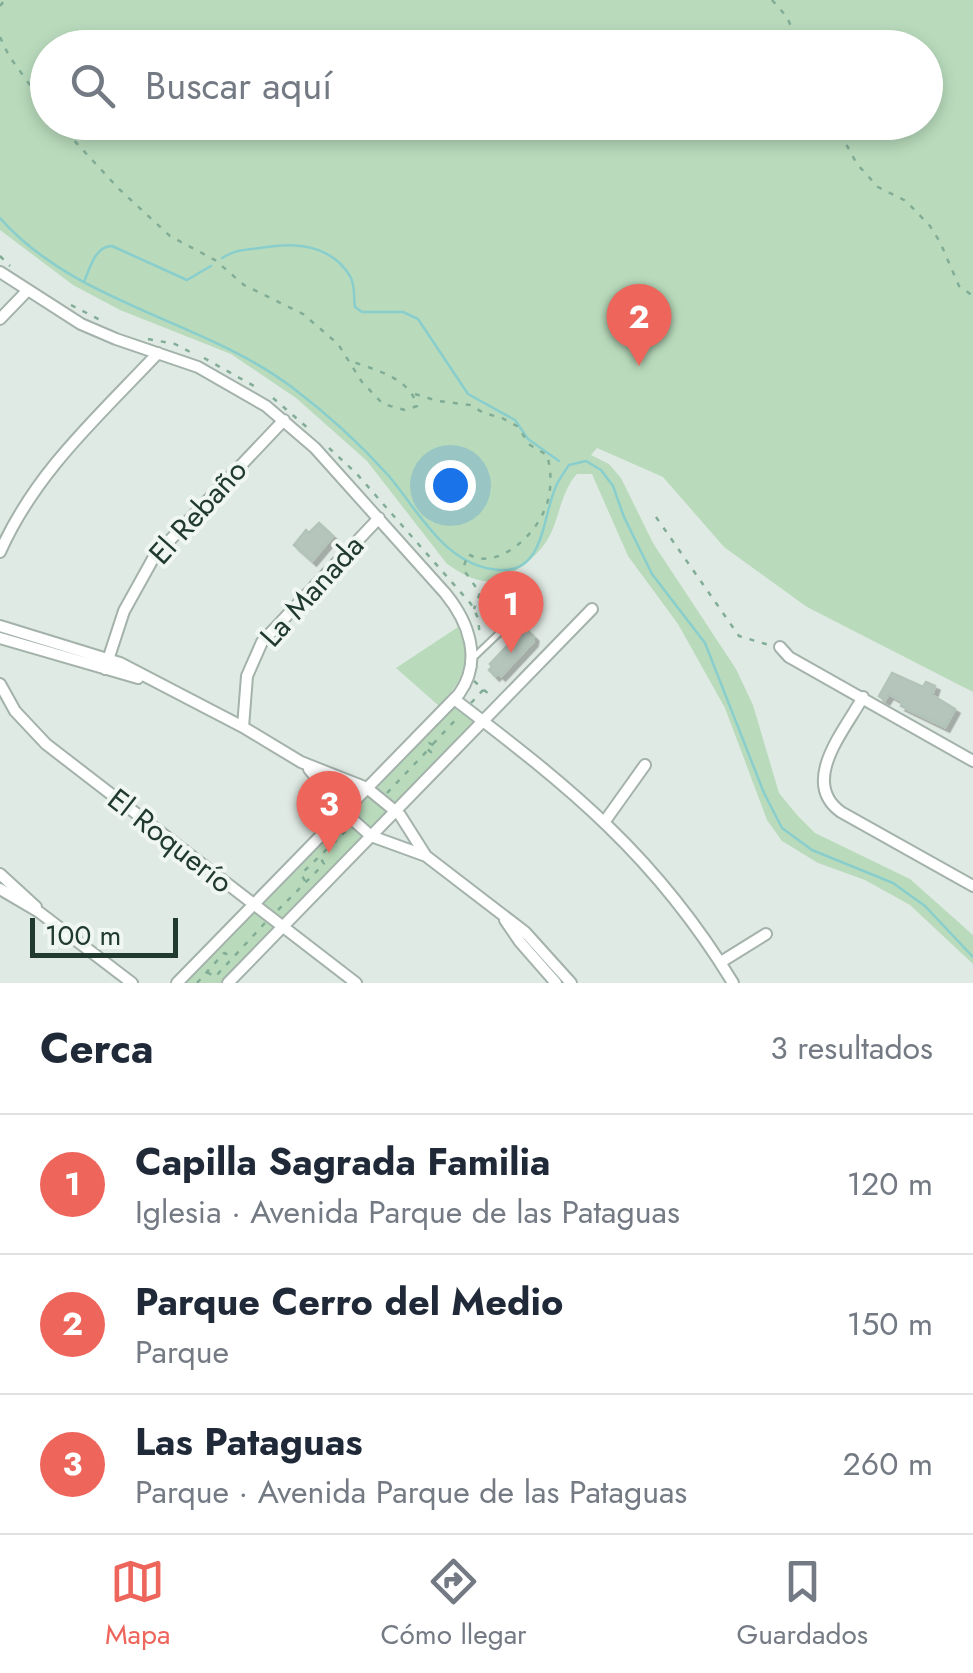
<!DOCTYPE html>
<html lang="es">
<head>
<meta charset="utf-8">
<style>
	:root { --surface:#fff; --page:#f2f2f3; --text:#1f2937; --muted:#747a83; --line:#e0e1e3; --accent:#ed655b }
	body { margin:0; font-family:Jost,sans-serif; background:var(--page); color:var(--text) }
	.scale { position:absolute; left:30px; bottom:25px; width:148px; box-sizing:border-box; padding-left:10px; border:5px solid #213a2f; border-top:0; font-size:28px; line-height:35px; white-space:nowrap; color:#213a2f; -webkit-text-stroke:8px #f0f7f2; paint-order:stroke }
	.you { position:absolute; left:450px; top:485px; width:35px; height:35px; margin:-25px; border:8px solid #fff; border-radius:50%; background:#1a73e8; box-shadow:0 0 0 15px #1a73e833 }
	.badge { display:grid; place-items:center; width:65px; height:65px; border-radius:50%; background:var(--accent); color:#fff; font-size:32px; font-weight:700 }
	.pin { position:absolute; translate:-50% -82px; filter:drop-shadow(0 2px 5px #0008) }
	.pin::after { content:''; position:absolute; top:52px; width:35px; height:30px; background:inherit; clip-path:polygon(0 0,100% 0,50% 100%) }
	.list { margin:0; padding:0; list-style:none }
	h2 { display:flex; justify-content:space-between; align-items:center; height:130px; margin:0; padding:0 40px; font-size:42px }
	h2 small { font-size:32px; font-weight:400; color:var(--muted) }
	.list li { display:grid; grid-template-columns:65px 1fr auto; gap:30px; align-items:center; box-sizing:border-box; height:140px; padding:0 40px; border-top:2px solid var(--line) }
	.list b { display:block; font-size:38px; white-space:nowrap }
	.list p { margin:0; font-size:32px; white-space:nowrap; color:var(--muted) }
	.list em { font-size:32px; font-style:normal; color:var(--muted) }
	.icon { flex:none; width:55px; height:55px; fill:none; stroke:currentColor; stroke-width:2; stroke-linecap:round; stroke-linejoin:round }
	.map { position:relative; flex:none; width:973px; height:983px; overflow:hidden }
	.search { position:absolute; background:var(--surface); box-shadow:0 5px 15px #0003; left:30px; right:30px; top:30px; height:110px; display:flex; align-items:center; gap:25px; box-sizing:border-box; padding:0 35px; border-radius:55px; color:var(--muted); font-size:38px }
	.sheet { height:550px; background:var(--surface) }
	nav { display:flex; justify-content:space-around; align-items:center; box-sizing:border-box; height:140px; border-top:2px solid var(--line); background:var(--surface); font-size:28px; color:var(--muted) }
	nav a { display:grid; justify-items:center; gap:5px }
	nav .on { color:var(--accent) }
	.map>svg:first-child { display:block }
	.green { fill:#b9dbbc; fill-rule:evenodd }
	.lines { fill:none; stroke-linecap:round; stroke-linejoin:round }
	.stream { stroke:#89cecc; stroke-width:2.5 }
	.building { fill:#b5c5bc; stroke:#b2c3b9; stroke-width:2.5; filter:url(#shadow) }
	.service-casing { stroke:#a3b2aa; stroke-width:9 }
	.minor-casing { stroke:#a3b2aa; stroke-width:14 }
	.path { stroke:#81ad97; stroke-width:2.5; stroke-dasharray:5 8; stroke-linecap:butt }
	.service { stroke:#fff; stroke-width:5 }
	.minor { stroke:#fff; stroke-width:10 }
	.labels { text-anchor:middle; stroke-width:8; stroke-linejoin:round; paint-order:stroke }
	.street-label { font-size:30px; fill:#213a2f; stroke:#f0f7f2 }
</style>
</head>
<body>
<div class="map">
<svg width="973" height="983" viewBox="0 0 973 983">
	<defs>
		<filter id="shadow"><feDropShadow dx="4.5" dy="4.5" stdDeviation="0" flood-color="#0004"/></filter>
	</defs>
	<rect width="100%" height="100%" fill="#e0eae4"/>
	<!-- green -->
	<path class="green" d="M0,0H973V692L807,607L724,547L663,477L597,448L591,455L609,464L621,478L653,543L736,669L753,705L779,793L797,815L815,833L910,879L973,935V964L910,905L865,880L818,863L782,841L767,820L725,708L678,624L628,556L592,474H577C560,493 560,518 548,539C538,556 511,578 491,581C476,583 459,572 447,564L367,461L296,398L231,354L120,310L73,285L0,230ZM48,48H926V122H48Z
		M458,627C473,663 464,679 439,706L396,668Z
		M453,707L475,723L221,983H184Z"/>
	<g class="lines">
		<!-- stream -->
		<path class="stream" d="M0,218C77,305 202,319 293,388C326,413 360,444 388,475C419,511 445,567 500,570C546,573 542,514 557,484C560,478 565,471 569,465L586,461L601,470L613,486L624,517L652,574L705,643L764,793L782,828L812,850L893,883L925,906L973,957
			M222,258C238,248 250,250 267,247C297,242 332,246 350,276C356,287 353,296 355,307L362,312H403L418,319L468,394L515,420L528,439L559,461
			M84,282C90,268 95,246 112,246L187,280L211,266"/>
	</g>
	<!-- building -->
	<path class="building" d="M319,523L333,536L312,561L294,545L306,530L309,533Z
		M527,630L534,637L533,642L501,676L498,673L495,676L489,670L492,667L490,664L521,631Z
		M892,673L923,687L926,682L935,686L932,695L955,709L945,727L901,706L903,702L889,694L885,700L879,696Z"/>
	<g class="lines">
		<defs>
			<path id="service" d="M472,659L518,615"/>
			<path id="minor" d="M0,272L81,324L116,339L198,367L266,406L315,448L445,593C469,622 483,661 459,694L177,983
				M0,319L28,290
				M0,552C36,471 99,416 158,353
				M0,626L120,663L243,727L301,762L367,788L400,815L426,856
				M0,638L138,678
				M780,647L789,657L973,761
				M105,669L124,611L154,557L284,420
				M0,684L15,711L46,744L356,983
				M863,697C845,730 799,782 841,812L973,886
				M454,699C570,787 656,856 733,983
				M243,727L247,676L262,642L379,518
				M309,769L344,812L371,836L426,856L525,932L571,983
				M605,821L645,765
				M0,874L36,907
				M0,889L39,912L132,983
				M505,920L520,942L556,983
				M721,962L766,934
				M228,983L592,609"/>
		</defs>
		<!-- service casing -->
		<use href="#service" class="service-casing"/>
		<!-- minor casing -->
		<use href="#minor" class="minor-casing"/>
		<!-- path -->
		<path class="path" d="M772,0L787,17L800,48
			M0,6L5,0
			M0,37L9,56L48,110
			M57,122L119,189L170,236L215,260L244,285L303,314L338,344L362,382L383,404L405,410L417,406C410,377 374,370 348,360
			M834,122L857,164L878,187L906,201L930,226L940,242L959,286L973,296
			M0,256L10,266
			M71,305L104,322
			M148,339L175,344L192,353
			M204,358L254,386
			M415,394L438,401L470,405L484,413L502,418L517,426L530,445L547,455C552,472 552,495 544,511C533,538 495,571 468,554L463,569L480,593L474,609
			M273,398L309,429
			M329,448L356,473L471,604L478,618L480,638
			M656,517L739,636L769,645
			M474,681L491,696
			M471,703L484,689
			M429,743L435,746L431,752L426,748Z
			M433,744L459,716
			M387,793L427,751
			M305,881L301,874L347,830
			M278,910L324,864L320,857
			M207,972L215,977L265,923
			M197,983L224,953L231,956"/>
		<!-- service -->
		<use href="#service" class="service"/>
		<!-- minor -->
		<use href="#minor" class="minor"/>
	</g>
	<g class="labels">
		<!-- street labels -->
		<g class="street-label">
			<text transform="translate(198 512) rotate(-48)" y="10">El Rebaño</text>
			<text transform="translate(312 591) rotate(-48)" y="10">La Manada</text>
			<text transform="translate(170 841) rotate(38)" y="10">El Roquerío</text>
		</g>
	</g>
</svg>
<div class="scale">100 m</div>
<div class="you"></div>
<div class="pin badge" style="left:511px;top:653px">1</div>
<div class="pin badge" style="left:639px;top:366px">2</div>
<div class="pin badge" style="left:329px;top:853px">3</div>
<div class="search"><svg class="icon" aria-label="search" viewBox="0 0 24 24"><circle cx="10" cy="10" r="6"/><path d="M15 15l6 6"/></svg>Buscar aquí</div>
</div>
<section class="sheet">
<h2>Cerca<small>3 resultados</small></h2>
<ul class="list">
<li><span class="badge">1</span><div><b>Capilla Sagrada Familia</b><p>Iglesia · Avenida Parque de las Pataguas</p></div><em>120 m</em></li>
<li><span class="badge">2</span><div><b>Parque Cerro del Medio</b><p>Parque</p></div><em>150 m</em></li>
<li><span class="badge">3</span><div><b>Las Pataguas</b><p>Parque · Avenida Parque de las Pataguas</p></div><em>260 m</em></li>
</ul>
</section>
<nav>
<a class="on"><svg class="icon" aria-label="map" viewBox="0 0 24 24"><path d="M3 6l6-2 6 2 6-2v14l-6 2-6-2-6 2zM9 4v14M15 6v14"/></svg>Mapa</a>
<a><svg class="icon" aria-label="directions" viewBox="0 0 24 24"><path d="M12 3l9 9-9 9-9-9zM9 14v-3h6M13 9l2 2-2 2"/></svg>Cómo llegar</a>
<a><svg class="icon" aria-label="saved" viewBox="0 0 24 24"><path d="M7 4h10v16l-5-4-5 4z"/></svg>Guardados</a>
</nav>
</body>
</html>
